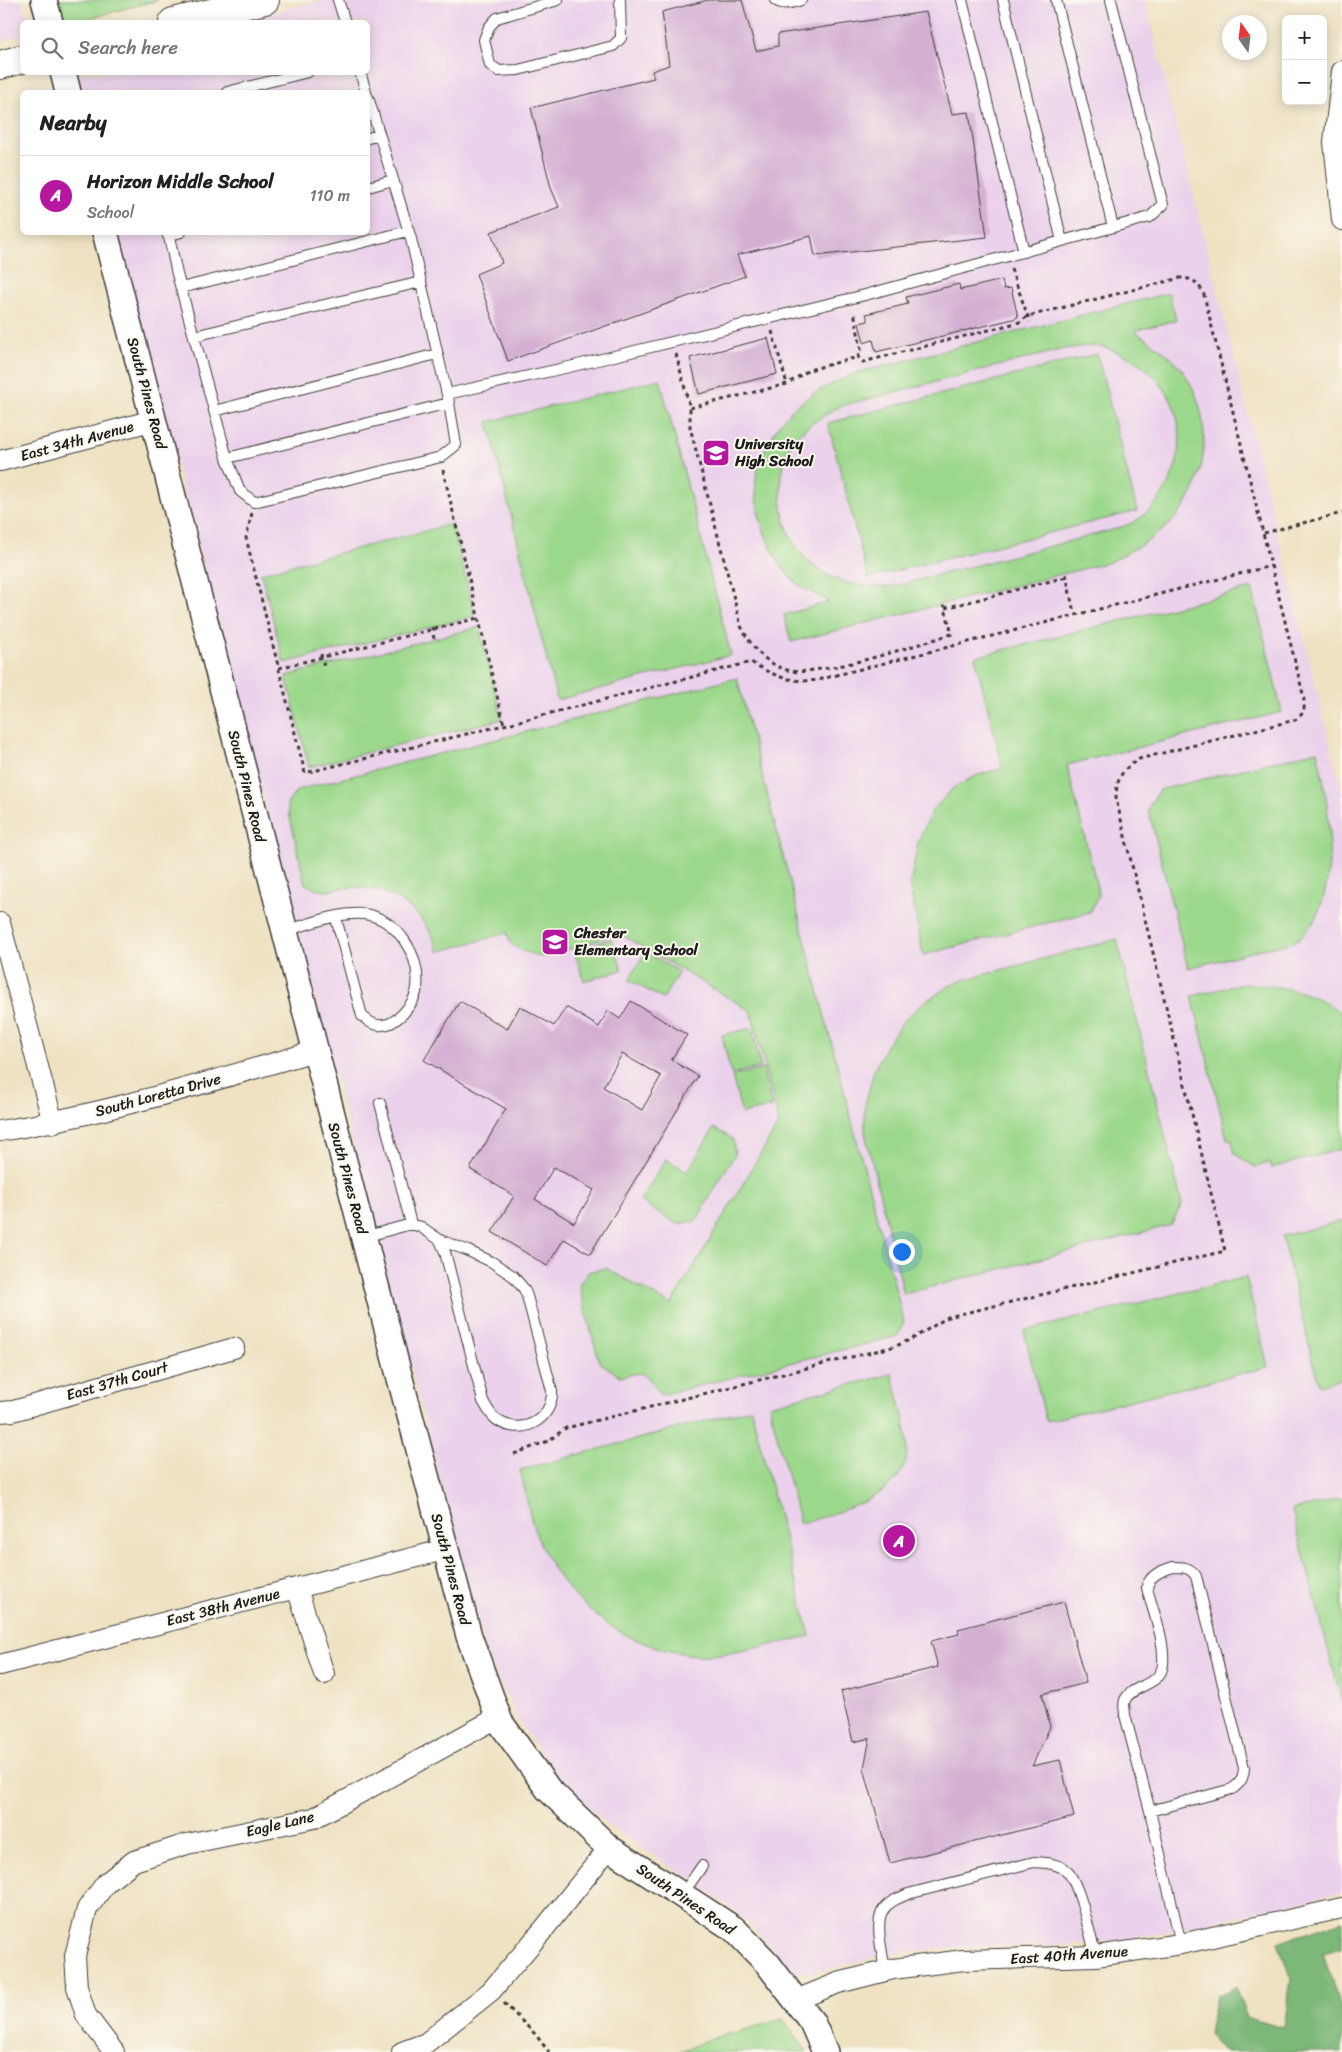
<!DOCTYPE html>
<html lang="en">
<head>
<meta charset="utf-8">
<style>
	:root { --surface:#fff; --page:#f2f2f2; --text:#202124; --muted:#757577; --line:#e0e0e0; --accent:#b5179e }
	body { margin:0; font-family:Sriracha,sans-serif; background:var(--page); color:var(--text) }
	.controls { position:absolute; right:15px; top:15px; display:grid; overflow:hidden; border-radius:8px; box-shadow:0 2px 12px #0003 }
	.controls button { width:45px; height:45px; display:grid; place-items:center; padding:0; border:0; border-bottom:1px solid var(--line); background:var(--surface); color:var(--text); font:25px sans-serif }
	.compass { position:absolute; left:1222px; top:15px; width:45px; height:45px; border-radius:50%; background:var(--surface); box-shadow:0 2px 12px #0003; rotate:346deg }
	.you { position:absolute; left:901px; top:1251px; width:18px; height:18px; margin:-12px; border:4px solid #fff; border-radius:50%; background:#1a73e8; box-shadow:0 0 0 8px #1a73e833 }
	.badge { display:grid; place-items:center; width:32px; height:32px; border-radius:50%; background:var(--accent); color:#fff; font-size:16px; font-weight:700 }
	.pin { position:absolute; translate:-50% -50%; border:2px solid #fff; box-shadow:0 1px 5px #0006 }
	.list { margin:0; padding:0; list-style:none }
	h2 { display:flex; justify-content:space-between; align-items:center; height:65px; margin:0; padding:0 20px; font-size:21px }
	h2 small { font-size:16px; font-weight:400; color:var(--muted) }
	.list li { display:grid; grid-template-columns:32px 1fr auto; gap:15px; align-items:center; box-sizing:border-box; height:80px; padding:0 20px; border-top:1px solid var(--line) }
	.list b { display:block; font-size:19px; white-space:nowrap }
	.list p { margin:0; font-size:16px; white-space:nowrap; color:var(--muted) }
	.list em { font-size:16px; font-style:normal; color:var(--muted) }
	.icon { flex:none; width:28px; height:28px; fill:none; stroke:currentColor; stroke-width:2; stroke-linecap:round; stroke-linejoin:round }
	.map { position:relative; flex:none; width:1342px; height:2052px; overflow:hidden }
	.search { position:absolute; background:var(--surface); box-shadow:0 2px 12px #0003; left:20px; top:20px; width:350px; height:55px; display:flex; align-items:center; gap:12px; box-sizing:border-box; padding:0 18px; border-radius:8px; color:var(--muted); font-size:19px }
	.panel { position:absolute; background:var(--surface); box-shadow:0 2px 12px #0003; left:20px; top:90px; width:350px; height:145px; border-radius:8px }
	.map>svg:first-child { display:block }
	.built { fill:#ebd1eb }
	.green { fill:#9cd88c; stroke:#5c7a54; fill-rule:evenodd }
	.forest { fill:#7db878; stroke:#4c6a4a }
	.building { fill:#d4afd3; fill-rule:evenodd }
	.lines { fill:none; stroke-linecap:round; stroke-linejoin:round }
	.service-casing { stroke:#3c3a35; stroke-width:12 }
	.minor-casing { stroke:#3c3a35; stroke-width:22 }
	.tertiary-casing { stroke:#3c3a35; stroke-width:28 }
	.secondary-casing { stroke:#3c3a35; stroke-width:30 }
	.path { stroke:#3c3a35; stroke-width:3; stroke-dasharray:4 4; stroke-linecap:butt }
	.service { stroke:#fff; stroke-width:10 }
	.minor { stroke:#fff; stroke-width:20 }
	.tertiary { stroke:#fff; stroke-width:25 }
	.secondary { stroke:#fff; stroke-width:28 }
	.labels { text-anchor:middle; stroke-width:4; stroke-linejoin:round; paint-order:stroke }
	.street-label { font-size:15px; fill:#1c1c1c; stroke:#fbf7ec }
	.poi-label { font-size:15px; font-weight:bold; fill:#1c1c1c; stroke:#fbf7ec; text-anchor:start }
</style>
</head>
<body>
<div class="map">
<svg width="1342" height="2052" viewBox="0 0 1342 2052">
	<rect width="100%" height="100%" fill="#fbf7ec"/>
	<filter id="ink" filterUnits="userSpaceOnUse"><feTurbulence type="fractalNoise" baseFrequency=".02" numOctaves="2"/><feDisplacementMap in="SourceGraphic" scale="10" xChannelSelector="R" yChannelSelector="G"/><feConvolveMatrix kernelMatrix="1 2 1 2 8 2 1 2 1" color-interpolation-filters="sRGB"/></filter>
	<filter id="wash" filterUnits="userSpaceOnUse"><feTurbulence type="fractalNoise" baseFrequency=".0096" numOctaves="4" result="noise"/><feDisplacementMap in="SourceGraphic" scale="20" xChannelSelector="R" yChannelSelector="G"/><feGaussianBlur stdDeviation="1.12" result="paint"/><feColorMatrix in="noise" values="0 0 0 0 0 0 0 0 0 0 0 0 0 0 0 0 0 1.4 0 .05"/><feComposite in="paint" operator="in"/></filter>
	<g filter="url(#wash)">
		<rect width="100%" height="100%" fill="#eee2c2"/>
		<!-- built -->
		<path class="built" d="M0,0H22L28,22H22V35L0,42Z
			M324,0H1145L1342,792V1892L1197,1926L1123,1940L1046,1946H968L893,1953L810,1973L797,1972L788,1966L750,1924L705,1889L607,1825L558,1776L520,1724L490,1662L476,1619L117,233L368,232V92H80L77,80V73L368,72V22H234Z"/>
		<!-- green -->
		<path class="green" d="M57,0H158L75,22C61,21 60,12 57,0Z
			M1169,293L1176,320L1134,331C1149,341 1164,350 1176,363C1213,403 1213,474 1178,515C1160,537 1134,549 1110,562L791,642L784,615L829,602C820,596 808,592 799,585C770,563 748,502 758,467C762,454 776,427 785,417C804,396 830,384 856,373ZM1086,346C1094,346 1102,346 1109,349C1164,366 1195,421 1172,476C1164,495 1152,511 1134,522C1126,526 1117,528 1109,531L895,586C830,593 781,557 781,490C781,472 785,450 797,436C810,423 825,415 841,406L1064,349Z
			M1097,354L1137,511L868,578L828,423Z
			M660,379L731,655L557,700L488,422Z
			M452,524L475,616L284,663L261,573Z
			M1252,588L1282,712L1067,765L1099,895L1090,912L923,955L910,886L918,842L932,811L954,787L978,775L1003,768L975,657Z
			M479,627L502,719L309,767L286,676Z
			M737,678L904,1322L898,1336L661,1395C644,1375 650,1369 621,1377L599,1362L579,1285L588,1272L606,1268L671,1305L779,1123L751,1011L620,934L542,957L520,950L511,944L507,933L438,952C430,919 399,892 365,888C358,887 349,887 342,888C336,888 329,892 323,891C317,890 310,886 305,884L287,804L297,790Z
			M1317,751C1332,810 1342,911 1295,941C1285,945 1273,947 1262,949C1237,956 1213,962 1188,968L1148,808L1159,790Z
			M612,939L622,970L584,981L574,950Z
			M1117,939L1182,1204L1171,1225L904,1294L865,1133V1105L874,1071L887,1044L903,1021L924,1002L956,982Z
			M645,952L679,972L663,999L629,980Z
			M1250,984C1282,986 1317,992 1342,1014V1149L1271,1168L1269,1163L1255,1167L1235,1154L1231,1139H1227L1192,996L1237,985Z
			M752,1028L761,1067L731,1074L722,1035Z
			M763,1069L772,1107L742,1114L732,1076Z
			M714,1128L733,1139L735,1154L696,1221L677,1224L640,1201L666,1159L687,1172Z
			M1342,1221V1378L1319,1385L1282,1236Z
			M1246,1277L1268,1367L1046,1421L1024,1331Z
			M892,1374C898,1399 909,1428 907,1454C904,1497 834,1513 800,1524L769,1405Z
			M751,1409L810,1636C780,1643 751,1650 721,1654C713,1654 705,1656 698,1655C627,1650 566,1605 538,1539C529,1519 526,1491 520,1470Z
			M1342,1498V1703L1292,1510Z
			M783,2019L807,2052H679L708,2040Z"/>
		<!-- forest -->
		<path class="forest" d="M1342,1921V1948L1323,1953L1342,2013V2052H1224L1208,2033L1216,1996L1236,1987L1247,2018L1284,2028L1291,1979L1278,1943Z"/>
		<g id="blocks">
			<!-- building -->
			<path class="building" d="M708,0H742L756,51L778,46V34L926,12L952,114L969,112L987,237L815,256L811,236L737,255L745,276L508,361L476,274L502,263L491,232L559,207L551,188L531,108L654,78L652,71L669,65L662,12Z
				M1002,280L1004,289L1011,288L1018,317L1013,319L876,352L873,340L864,343L859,323L868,321L866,314L908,304L906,297L959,284L960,290Z
				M768,338L777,374L699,394L690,358Z
				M460,1001L507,1029L520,1006L554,1026L566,1007L599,1027L608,1011L620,1019L631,1001L687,1035L671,1060L698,1076L590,1254L564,1239L547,1266L492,1232L514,1196L470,1169L506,1109L424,1060ZM622,1054L661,1076L642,1110L603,1087ZM554,1167L594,1190L574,1223L535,1199Z
				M1064,1602L1086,1683L1042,1694L1050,1727L1032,1766L1060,1760L1074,1817L890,1863L864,1768L870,1738L853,1742L841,1691L938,1667L931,1641L959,1634L958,1629Z"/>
		</g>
	</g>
	<g filter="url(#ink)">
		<use href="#blocks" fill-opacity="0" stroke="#3c3a35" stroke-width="1"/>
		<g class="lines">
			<defs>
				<path id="service" d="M338,0L345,22
					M558,0L497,18L489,27L484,40L490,65L499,71L518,70L613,46L621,38L620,0
					M775,0C783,6 792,3 801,0
					M962,0L1024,252
					M1003,0L1062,241
					M1056,0L1113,227
					M360,72L366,92
					M227,92L308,72
					M368,138L379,135
					M368,187L393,180
					M168,232L177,274L227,458L240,491L254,502L441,457L456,445L449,403L411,239L368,97
					M168,236L181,232
					M181,288L408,231
					M194,336L421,282
					M447,394L569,367L865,295L1150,217L1163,205L1111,0
					M214,411L437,354
					M227,458L449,403
					M285,931C309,924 338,912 364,914C397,918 421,956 417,988C415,1003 396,1027 379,1025C372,1025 367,1020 362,1016L336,918
					M380,1103L411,1224
					M364,1237L411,1224L421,1227L440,1240L466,1250L492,1262L513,1276L524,1289L527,1296L552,1391C553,1420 521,1437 497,1420C490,1415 487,1408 483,1401L445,1252L440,1240
					M1173,1567C1183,1567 1190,1567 1196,1576L1244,1768C1243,1779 1241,1783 1232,1789L1150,1811L1125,1715C1125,1710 1123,1705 1125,1700C1132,1684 1161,1687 1163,1664C1165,1639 1153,1612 1147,1588C1149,1575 1161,1571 1173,1567Z
					M1150,1811L1181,1944
					M682,1895L702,1866
					M885,1971C883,1956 875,1925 882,1912C887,1902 899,1898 908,1894L1034,1862C1045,1863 1058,1863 1067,1871C1080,1884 1090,1937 1096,1956"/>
				<path id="minor" d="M1342,71L1334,142L1342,220
					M0,461L154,420
					M0,923L53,1123
					M0,1131C107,1114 211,1081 315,1051
					M0,1412L13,1411L234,1348
					M297,1588L324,1674
					M0,1665L447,1549
					M796,2000L838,1983L893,1969L964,1960L1096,1956L1181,1944L1342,1908
					M114,2052L86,2015L77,1987L75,1956L87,1909L106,1883L134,1861L187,1844L314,1818L497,1718L500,1722
					M402,2052L426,2043L491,1991L543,1930L609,1848"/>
				<path id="tertiary" d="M44,0L50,22
					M63,72L68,92
					M105,232L398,1371L469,1636L500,1722L548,1789L609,1848L734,1929L768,1964L812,2022L825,2052"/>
				<path id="secondary" d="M173,22L265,0
					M0,65L22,59"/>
			</defs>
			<!-- service casing -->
			<use href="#service" class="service-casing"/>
			<!-- minor casing -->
			<use href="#minor" class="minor-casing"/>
			<!-- tertiary casing -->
			<use href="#tertiary" class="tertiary-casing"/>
			<!-- secondary casing -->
			<use href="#secondary" class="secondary-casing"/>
			<!-- path -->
			<path class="path" d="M1011,269L1030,322
				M772,331L787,384
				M676,354L690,408V427L741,626C751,647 767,666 791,671C800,673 812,670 821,669C866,662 909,647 952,634L944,605
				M690,408L787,384L809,370L858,357L861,349L854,311
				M443,470L504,725
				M252,513L246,538L305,773L504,725L751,662C774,676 789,683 817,680L1271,566
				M1264,533L1342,513
				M1066,574L1074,613
				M945,608L1066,577
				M432,627L434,639
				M321,654L324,667
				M279,668L478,618
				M514,1454L548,1441L566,1428L896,1346L912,1339L948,1317L1225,1251L1116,799C1116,779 1122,769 1139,759L1295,720C1306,713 1305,706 1303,694L1204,295C1199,283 1193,278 1180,278L1037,314L1028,316L1020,322L863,362L858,357
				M504,2003L535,2034L549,2052"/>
			<!-- service -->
			<use href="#service" class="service"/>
			<!-- minor -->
			<use href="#minor" class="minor"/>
			<!-- tertiary -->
			<use href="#tertiary" class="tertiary"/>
			<!-- secondary -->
			<use href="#secondary" class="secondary"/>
		</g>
	</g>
	<!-- icons -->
	<defs>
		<symbol id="school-square" viewBox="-11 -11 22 22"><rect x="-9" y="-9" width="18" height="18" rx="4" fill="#b5179e" stroke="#fbf7ec"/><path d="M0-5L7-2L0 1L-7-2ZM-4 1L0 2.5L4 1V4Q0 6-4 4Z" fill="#fff"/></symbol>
	</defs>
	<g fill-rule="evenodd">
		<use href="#school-square" x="700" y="437" width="32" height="32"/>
		<use href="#school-square" x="539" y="926" width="32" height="32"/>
	</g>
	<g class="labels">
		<!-- street labels -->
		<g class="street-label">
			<text transform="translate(147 393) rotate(75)" y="5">South Pines Road</text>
			<text transform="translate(77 441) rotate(-15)" y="5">East 34th Avenue</text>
			<text transform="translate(247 786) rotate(76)" y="5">South Pines Road</text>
			<text transform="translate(158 1095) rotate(-15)" y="5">South Loretta Drive</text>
			<text transform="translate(348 1178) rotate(75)" y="5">South Pines Road</text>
			<text transform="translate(117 1381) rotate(-16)" y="5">East 37th Court</text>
			<text transform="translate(451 1569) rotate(75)" y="5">South Pines Road</text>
			<text transform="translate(223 1607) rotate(-14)" y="5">East 38th Avenue</text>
			<text transform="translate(280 1824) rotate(-13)" y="5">Eagle Lane</text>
			<text transform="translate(686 1899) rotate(34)" y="5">South Pines Road</text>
			<text transform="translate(1069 1955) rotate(-4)" y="5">East 40th Avenue</text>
		</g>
		<!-- poi labels -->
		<g class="poi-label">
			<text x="735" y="449">University<tspan x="735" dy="17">High School</tspan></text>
			<text x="574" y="938">Chester<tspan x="574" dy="17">Elementary School</tspan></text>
		</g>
	</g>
</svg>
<div class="controls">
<button>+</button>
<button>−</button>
</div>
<svg class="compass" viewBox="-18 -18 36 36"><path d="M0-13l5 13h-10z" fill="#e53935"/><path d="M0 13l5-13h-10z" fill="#757577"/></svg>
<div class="you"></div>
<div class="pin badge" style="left:899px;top:1541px">A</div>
<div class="search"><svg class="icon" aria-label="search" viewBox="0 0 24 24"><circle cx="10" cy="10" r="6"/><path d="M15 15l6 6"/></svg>Search here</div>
<section class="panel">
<h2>Nearby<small></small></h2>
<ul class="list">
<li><span class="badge">A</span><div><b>Horizon Middle School</b><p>School</p></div><em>110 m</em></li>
</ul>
</section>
</div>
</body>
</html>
